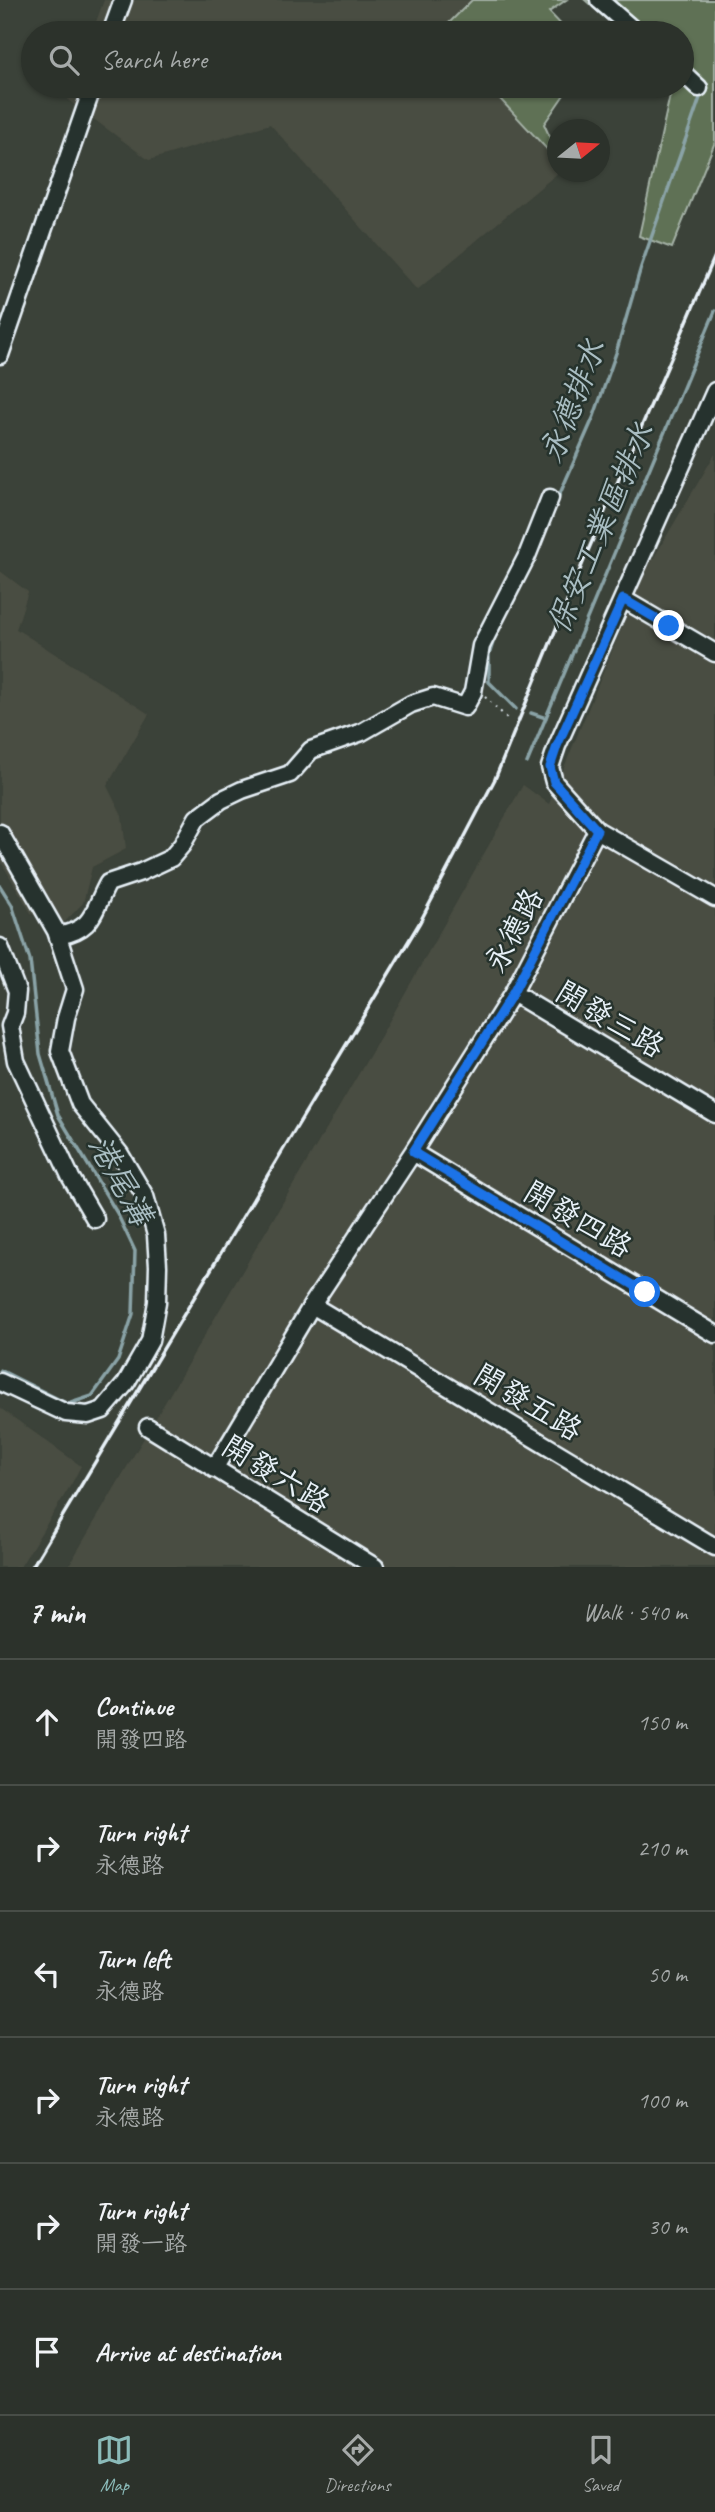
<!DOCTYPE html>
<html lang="en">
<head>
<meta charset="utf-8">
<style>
	:root { --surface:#2c322b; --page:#343a33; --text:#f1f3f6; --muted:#a6aaa9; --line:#484d47; --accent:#8bbbb9 }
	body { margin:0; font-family:Caveat,"LXGW WenKai TC",sans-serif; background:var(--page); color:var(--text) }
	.compass { position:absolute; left:547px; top:119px; width:63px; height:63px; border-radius:50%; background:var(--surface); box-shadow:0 2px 5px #0004; rotate:72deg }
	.stop { position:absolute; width:21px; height:21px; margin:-16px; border:5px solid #1a73e8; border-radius:50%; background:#fff }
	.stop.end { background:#1a73e8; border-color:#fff; box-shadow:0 2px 7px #0008 }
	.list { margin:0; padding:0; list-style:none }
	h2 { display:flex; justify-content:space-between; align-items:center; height:91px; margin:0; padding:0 28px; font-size:30px }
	h2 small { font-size:23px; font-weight:400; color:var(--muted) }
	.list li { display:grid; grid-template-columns:46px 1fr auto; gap:21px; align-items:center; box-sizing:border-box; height:126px; padding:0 28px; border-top:2px solid var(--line) }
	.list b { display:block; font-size:26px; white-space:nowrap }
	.list p { margin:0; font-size:23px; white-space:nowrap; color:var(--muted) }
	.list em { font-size:23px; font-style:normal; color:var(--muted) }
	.icon { flex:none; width:38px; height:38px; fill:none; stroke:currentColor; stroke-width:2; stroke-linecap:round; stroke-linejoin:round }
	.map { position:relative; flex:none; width:715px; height:1567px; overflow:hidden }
	.search { position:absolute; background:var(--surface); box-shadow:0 2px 5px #0004; left:21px; right:21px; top:21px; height:77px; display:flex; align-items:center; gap:18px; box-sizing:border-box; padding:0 24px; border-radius:38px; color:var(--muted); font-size:26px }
	.sheet { height:847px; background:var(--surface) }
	nav { display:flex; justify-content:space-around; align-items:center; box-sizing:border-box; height:98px; border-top:2px solid var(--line); background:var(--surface); font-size:19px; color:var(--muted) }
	nav a { display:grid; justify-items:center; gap:4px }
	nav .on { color:var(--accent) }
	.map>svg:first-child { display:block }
	.built { fill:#4a4d42 }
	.green { fill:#5f7154; stroke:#a4b1a6; stroke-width:2 }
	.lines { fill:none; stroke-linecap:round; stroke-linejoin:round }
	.stream { stroke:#8aa3a7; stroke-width:3.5 }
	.minor-casing { stroke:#e8f1f8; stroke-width:21 }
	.path { stroke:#e8f1f8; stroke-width:2; stroke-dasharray:2 5; stroke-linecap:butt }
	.minor { stroke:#26332d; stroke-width:16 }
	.rail { stroke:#e8f1f8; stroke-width:3.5 }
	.route { stroke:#1a73e8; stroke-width:9 }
	.labels { text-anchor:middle; stroke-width:5; stroke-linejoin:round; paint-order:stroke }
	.street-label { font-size:30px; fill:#e8f1f8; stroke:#26332d }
	.water-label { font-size:32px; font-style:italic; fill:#a9bdc2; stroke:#26332d }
</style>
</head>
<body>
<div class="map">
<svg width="715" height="1567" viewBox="0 0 715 1567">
	<rect width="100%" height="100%" fill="#3b4239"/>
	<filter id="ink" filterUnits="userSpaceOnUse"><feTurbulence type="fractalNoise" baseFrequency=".0143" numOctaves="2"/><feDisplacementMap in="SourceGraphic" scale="14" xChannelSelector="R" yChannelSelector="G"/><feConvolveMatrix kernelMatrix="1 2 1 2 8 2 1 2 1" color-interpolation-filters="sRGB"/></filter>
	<g filter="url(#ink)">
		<!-- built -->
		<path class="built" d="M104,0H472L439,33H92Z
			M73,86H488L557,160L559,172L417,290L270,124L149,160L68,100Z
			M715,454V1567H68L374,1048L523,785L549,804L643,576Z
			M0,571L28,592L16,629L149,714L107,786L122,816L126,849L92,867L83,903L56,931L52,926L31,913L0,860Z
			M0,1408L81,1466L72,1483L20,1567H0Z"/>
		<!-- green -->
		<path class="green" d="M472,0H566L549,12L569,33H439Z
			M585,0H715V142L672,248L639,236L672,86H682V33H622Z
			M488,86H570L544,124L557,153V160Z"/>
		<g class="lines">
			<!-- stream -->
			<path class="stream" d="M555,505L594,416L616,353L641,267L701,95
				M496,633L489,655V682L516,709
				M531,713L546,718
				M527,763L715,311
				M0,886L12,905L30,960L40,1054L58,1115L117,1213L135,1251L133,1314L118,1360L92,1396L68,1404L0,1370"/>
			<defs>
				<path id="minor" d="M599,0L637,33
					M111,33L123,0
					M682,72L699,88
					M0,355L93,86
					M623,599L715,653
					M597,830L715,898
					M0,833L56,931L75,989L66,1018L60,1051L80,1104L120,1154L145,1196L156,1235L158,1266L157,1302L150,1341L126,1383L103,1410L88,1415L66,1413L0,1382
					M58,936C95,929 92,912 108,883L141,872L171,858L182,845L197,818L221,800L242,790L290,774L311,750L362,732L411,704L433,697L465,707L473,692L481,646L527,556L550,498
					M0,947L17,991L15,1013L10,1026L16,1061L71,1178L95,1219
					M513,993L715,1114
					M413,1152L715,1334
					M312,1305L715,1547
					M148,1427L375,1567
					M214,1469L312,1305L413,1152L513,993L597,830L554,782L550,767L557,746L715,391"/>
			</defs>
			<!-- minor casing -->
			<use href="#minor" class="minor-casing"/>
			<!-- path -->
			<path class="path" d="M485,697L509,720"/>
			<!-- minor -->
			<use href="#minor" class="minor"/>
			<!-- rail -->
			<path class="rail" d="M32,1567L420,922L495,779L584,560L715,256"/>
		</g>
	</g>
	<g class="lines" filter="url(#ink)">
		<!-- route -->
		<path class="route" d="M645,1292L413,1152L513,993L597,830L554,782L550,767L557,746L623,599L669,626"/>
	</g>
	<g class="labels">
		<!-- street labels -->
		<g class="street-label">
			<text transform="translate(514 930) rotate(-62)" y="10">永德路</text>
			<text transform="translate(610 1019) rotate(31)" y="10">開發三路</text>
			<text transform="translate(578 1219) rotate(31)" y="10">開發四路</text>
			<text transform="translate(528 1402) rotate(31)" y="10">開發五路</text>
			<text transform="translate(276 1474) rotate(32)" y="10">開發六路</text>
		</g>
		<!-- water labels -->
		<g class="water-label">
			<text transform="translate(572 401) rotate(-69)" y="11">永德排水</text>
			<text transform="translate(600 528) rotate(-67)" y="11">保安工業區排水</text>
			<text transform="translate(121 1180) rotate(61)" y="11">港尾溝</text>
		</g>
	</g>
</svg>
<svg class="compass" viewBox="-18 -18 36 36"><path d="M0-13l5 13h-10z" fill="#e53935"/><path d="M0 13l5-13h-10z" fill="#a6aaa9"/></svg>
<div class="stop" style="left:645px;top:1292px"></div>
<div class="stop end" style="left:669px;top:626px"></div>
<div class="search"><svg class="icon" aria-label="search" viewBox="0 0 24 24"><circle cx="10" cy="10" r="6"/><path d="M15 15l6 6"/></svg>Search here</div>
</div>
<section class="sheet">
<h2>7 min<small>Walk · 540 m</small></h2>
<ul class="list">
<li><svg class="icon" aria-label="ahead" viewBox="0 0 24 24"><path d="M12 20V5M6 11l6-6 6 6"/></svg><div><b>Continue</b><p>開發四路</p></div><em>150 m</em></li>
<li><svg class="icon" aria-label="right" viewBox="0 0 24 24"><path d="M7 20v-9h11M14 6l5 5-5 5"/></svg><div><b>Turn right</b><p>永德路</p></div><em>210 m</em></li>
<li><svg class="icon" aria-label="left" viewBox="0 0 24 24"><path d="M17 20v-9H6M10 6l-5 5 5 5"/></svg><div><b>Turn left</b><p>永德路</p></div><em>50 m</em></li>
<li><svg class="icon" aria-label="right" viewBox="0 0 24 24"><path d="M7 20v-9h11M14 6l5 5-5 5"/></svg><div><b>Turn right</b><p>永德路</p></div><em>100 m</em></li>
<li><svg class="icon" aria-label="right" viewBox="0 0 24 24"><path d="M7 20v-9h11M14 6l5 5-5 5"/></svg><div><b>Turn right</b><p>開發一路</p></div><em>30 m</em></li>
<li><svg class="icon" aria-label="arrive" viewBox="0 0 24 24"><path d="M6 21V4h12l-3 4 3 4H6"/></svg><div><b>Arrive at destination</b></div></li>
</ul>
</section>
<nav>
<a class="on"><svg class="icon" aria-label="map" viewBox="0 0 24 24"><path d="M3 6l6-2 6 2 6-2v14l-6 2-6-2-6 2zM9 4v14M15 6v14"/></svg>Map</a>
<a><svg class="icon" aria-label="directions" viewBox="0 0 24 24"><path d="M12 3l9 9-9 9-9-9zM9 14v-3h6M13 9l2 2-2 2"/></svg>Directions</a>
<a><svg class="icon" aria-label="saved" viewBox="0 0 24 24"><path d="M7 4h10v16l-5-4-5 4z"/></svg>Saved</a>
</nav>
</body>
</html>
